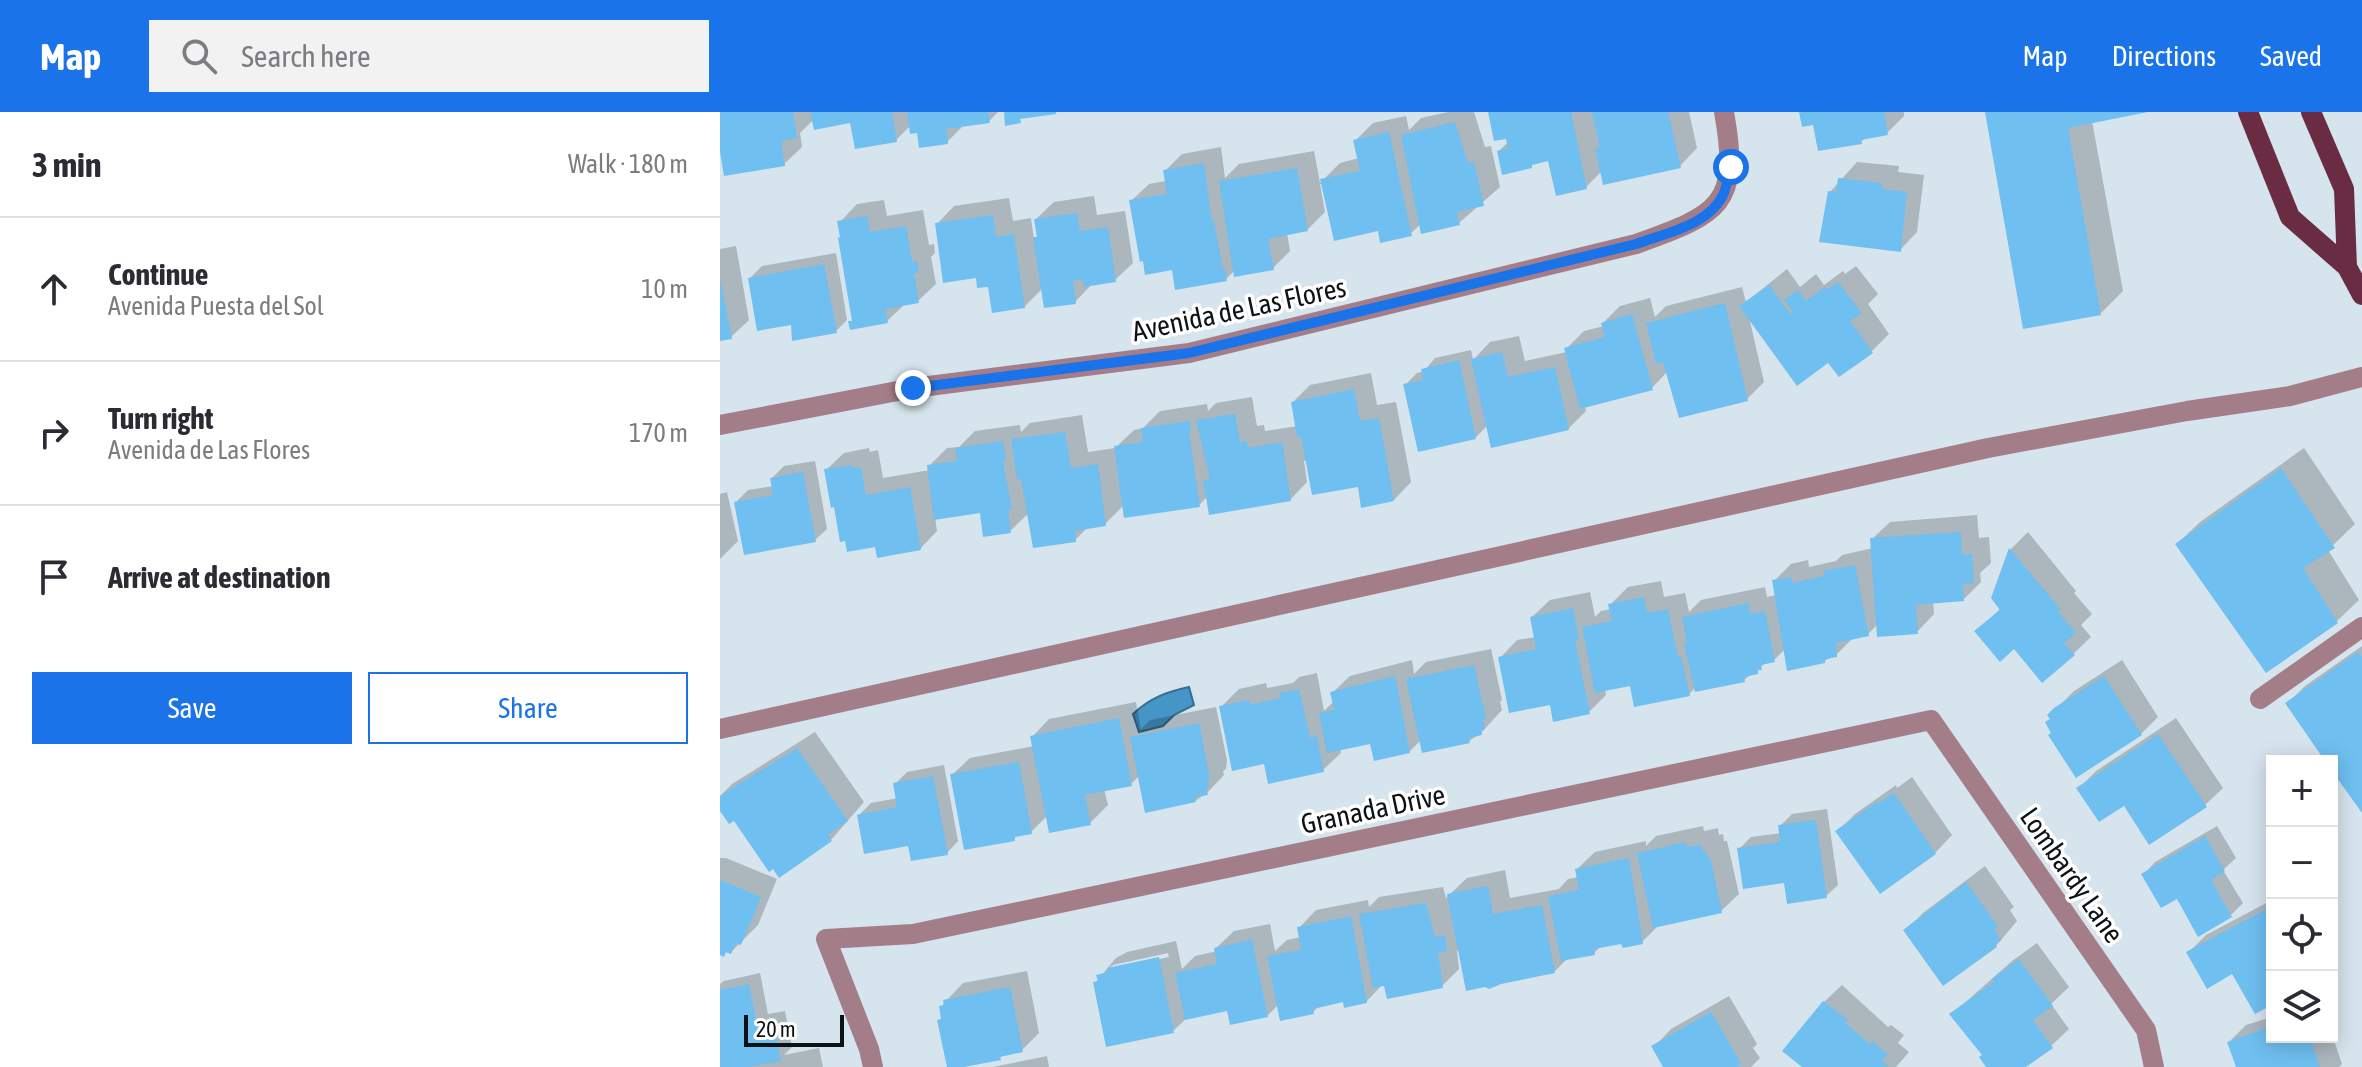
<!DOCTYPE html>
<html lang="en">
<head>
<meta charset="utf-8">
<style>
	:root { --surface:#fff; --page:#f2f2f3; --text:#2b2b33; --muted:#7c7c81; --line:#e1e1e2; --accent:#1a73e8 }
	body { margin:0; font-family:"Asap Condensed",sans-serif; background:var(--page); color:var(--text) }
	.controls { position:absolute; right:24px; bottom:24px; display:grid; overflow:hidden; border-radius:0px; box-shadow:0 4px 20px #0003 }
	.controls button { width:72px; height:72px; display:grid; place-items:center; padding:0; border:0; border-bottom:2px solid var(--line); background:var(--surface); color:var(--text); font:40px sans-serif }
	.scale { position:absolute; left:24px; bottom:20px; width:100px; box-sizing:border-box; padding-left:8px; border:4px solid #0d1215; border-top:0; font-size:22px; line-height:28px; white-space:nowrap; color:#0d1215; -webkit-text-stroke:6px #fff; paint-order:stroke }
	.stop { position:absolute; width:24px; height:24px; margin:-18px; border:6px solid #1a73e8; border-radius:50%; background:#fff }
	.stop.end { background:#1a73e8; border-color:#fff; box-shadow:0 2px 8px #0008 }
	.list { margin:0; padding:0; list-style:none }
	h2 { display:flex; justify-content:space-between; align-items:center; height:104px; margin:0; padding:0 32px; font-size:34px }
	h2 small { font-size:26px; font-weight:400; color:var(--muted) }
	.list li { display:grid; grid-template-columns:52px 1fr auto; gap:24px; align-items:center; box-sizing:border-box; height:144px; padding:0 32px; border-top:2px solid var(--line) }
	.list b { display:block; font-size:30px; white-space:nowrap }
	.list p { margin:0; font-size:26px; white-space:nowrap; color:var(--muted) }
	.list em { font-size:26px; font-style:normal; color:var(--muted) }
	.actions { display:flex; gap:16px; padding:24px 32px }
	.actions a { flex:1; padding:18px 0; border:2px solid var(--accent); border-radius:0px; text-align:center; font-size:28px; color:var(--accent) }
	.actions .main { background:var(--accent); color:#fff }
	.icon { flex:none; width:44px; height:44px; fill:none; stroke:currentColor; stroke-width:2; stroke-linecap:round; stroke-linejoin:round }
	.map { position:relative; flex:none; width:1642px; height:955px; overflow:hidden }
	header { display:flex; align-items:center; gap:48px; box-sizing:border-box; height:112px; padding:0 40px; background:var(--accent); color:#fff }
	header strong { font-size:38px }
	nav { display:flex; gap:44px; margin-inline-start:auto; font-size:28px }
	.search { width:560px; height:72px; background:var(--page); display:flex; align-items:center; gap:20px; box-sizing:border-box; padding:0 28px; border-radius:0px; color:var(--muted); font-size:30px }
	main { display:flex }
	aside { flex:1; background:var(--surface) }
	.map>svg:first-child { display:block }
	.water { fill:#4596c6; stroke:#346e91; stroke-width:2 }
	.shadow { fill:#0003; fill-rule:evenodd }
	.building { fill:#6fbff1 }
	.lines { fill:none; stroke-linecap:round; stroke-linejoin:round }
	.lane { stroke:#a37e89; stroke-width:20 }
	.street { stroke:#a37e89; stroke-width:20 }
	.primary { stroke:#692c43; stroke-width:20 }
	.route { stroke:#1a73e8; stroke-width:10 }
	.labels { text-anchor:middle; stroke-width:7; stroke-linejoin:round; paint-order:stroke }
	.street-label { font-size:28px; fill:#0d1215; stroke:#fff }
</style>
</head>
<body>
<header>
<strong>Map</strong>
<div class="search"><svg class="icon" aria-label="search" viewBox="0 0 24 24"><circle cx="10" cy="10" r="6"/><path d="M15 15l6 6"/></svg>Search here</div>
<nav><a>Map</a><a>Directions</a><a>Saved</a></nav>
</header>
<main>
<aside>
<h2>3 min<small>Walk · 180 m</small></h2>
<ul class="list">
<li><svg class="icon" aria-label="ahead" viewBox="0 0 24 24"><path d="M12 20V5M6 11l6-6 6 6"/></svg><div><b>Continue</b><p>Avenida Puesta del Sol</p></div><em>10 m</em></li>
<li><svg class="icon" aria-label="right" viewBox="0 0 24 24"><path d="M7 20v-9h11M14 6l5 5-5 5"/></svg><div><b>Turn right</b><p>Avenida de Las Flores</p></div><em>170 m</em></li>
<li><svg class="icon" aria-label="arrive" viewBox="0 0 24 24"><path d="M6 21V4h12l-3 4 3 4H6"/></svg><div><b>Arrive at destination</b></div></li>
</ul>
<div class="actions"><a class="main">Save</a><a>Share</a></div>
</aside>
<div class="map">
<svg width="1642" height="955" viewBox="0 0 1642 955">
	<rect width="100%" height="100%" fill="#d6e4ed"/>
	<!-- water -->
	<path class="water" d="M469,575L474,593L454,603L443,614L419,620L413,602C430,586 446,580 469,575Z"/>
	<!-- shadow -->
	<path class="shadow" d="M0,0H278L269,9L245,12L227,30L198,19L191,13L176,28L132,9L94,7L80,21L82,35L64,52L0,27Z
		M728,0H754L765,35L771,34L780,75L739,111L701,112L690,122L659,117L603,72H600L605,100L587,118L567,121L570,139L553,156L515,158L506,167L454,156L411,89L429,72L446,69L445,59L462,42L501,35L505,66L519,52L594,39L600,71L620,51L639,46L635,29L653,11L686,4L689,18L701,6Z
		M771,0H969L977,36L960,54L882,59L866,75L829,47L815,50L811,54L779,39L788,30Z
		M1081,0H1184V4L1167,21L1146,25L1141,30L1095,10Z
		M1267,0H1426L1372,9L1403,179L1381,201Z
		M1137,50L1179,54L1178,60L1204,63L1197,120L1180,138L1110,80Z
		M374,84L377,103L405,99L413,151L395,168L373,171L355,190L323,176L304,195L257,164L217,112L234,94L289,86L293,109L311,106L314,128L318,123L316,107L334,90Z
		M164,88L167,104L203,98L209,133L214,132L215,141L211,145L216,172L198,189L185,192L167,209L131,210L133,207L120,110L137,92Z
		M16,134L29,208L11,225L0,227V137Z
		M116,141L127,208L116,219L72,211L30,166L42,154Z
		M1136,154L1158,182L1148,192L1169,222L1152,239L1119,262L1109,248L1029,205L1044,270L1027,287L947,260L932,276L865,294L866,299L848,317L768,313L755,326L685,273L697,261L704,259L715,246L751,238L753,248L770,230L799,224L805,249L847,240L846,237L864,219L884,214L883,211L900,194L930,186L935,205L946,194L1022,175L1026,190L1067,157L1080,175L1096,162L1104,173L1123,159L1125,162Z
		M651,261L657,293L676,290L691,370L674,388L588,348L584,349L587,370L570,388L488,384L479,393H404L385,412L368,415L355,428L309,401L290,419L262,399L215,405L217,419L200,437L157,432L106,358L124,341L149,336L150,340L158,338L163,366L210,358L209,354L227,336L239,335L255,319L300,313L301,320L310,311L362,303L368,340L395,336L414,318L423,316L440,299L487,292L488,299L496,291L532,285L537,314L544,313L545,319L578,314L573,290L590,273Z
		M1584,336L1635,412L1608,438L1639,488L1616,510L1457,432L1480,410Z
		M95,349L107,417L95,428L16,390L28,378L54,374L52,366L64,354Z
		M7,380L18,429L0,447V382Z
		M1257,403L1259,426L1269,425L1271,451L1260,461L1261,470L1244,487L1213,489L1214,502L1197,520L1158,512L1148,522L1134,525L1116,543L1104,549L1064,538L1054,548L1048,549L1024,568L976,575L969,582L911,571L885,577L886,583L869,600L831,591L780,546L797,528L816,525L812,505L830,488L870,480L875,505L881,499L891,497L890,493L908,475L941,469L944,485L965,481L969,500L981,488L1045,475L1047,485L1057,483L1054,469L1071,452L1088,448L1089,455L1116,449L1122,443L1153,436L1152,427L1170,410Z
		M1308,420L1356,479L1354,481L1372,502L1361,513L1371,525L1353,542L1295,534L1257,519L1281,496L1273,486L1291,437Z
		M1642,534V698L1612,655V649H1608L1567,592L1585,574Z
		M771,537L782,588L780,590L782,598L761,621L749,629L701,628L689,640L652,629L620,636L621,641L603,658L546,650L501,595L519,577L546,571L547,576L573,571L579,565L597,561L604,599L614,589L612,581L630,564L692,548L694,562L706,550Z
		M1402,548L1438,605L1421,622L1331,606L1330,603L1354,579Z
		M416,590L421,617L430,608L496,595L507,648L506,657L503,659L504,663L487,681L475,689L420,663L411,672L384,677L388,693L370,711L328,703L311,720L299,722L294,727L232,663L250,646L314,634L312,625L329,607Z
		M1456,606L1503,676L1485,693L1404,691L1359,676L1376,659Z
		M95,620L144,690L111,728L0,696V684L12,672Z
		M224,653L238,729L227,741L190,732L139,703L151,691L178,686L175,672L187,660Z
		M1192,665L1232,723L1215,741L1118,719L1135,702L1176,673L1177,676Z
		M1107,697L1118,773L1106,784L1066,768L1019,737L1031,725L1061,721L1060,714L1072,702Z
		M983,714L984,719L998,716L999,723L1003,722L1004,729H1007L1019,782L1001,799L939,813L922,830H903L881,834L874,841L848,846L835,859L740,838L737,839L739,857L722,874L663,872L646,890L625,888L600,893L593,900L559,892L547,904L508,897L467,906L453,919L375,871L396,846L407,840L456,829L462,857L475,844L497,839L496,836L514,819L550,812L555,839L567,828L581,825L579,816L596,798L648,788L649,795L659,785L723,775L726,786L747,766L785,758L790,786L839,777L848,767L859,765L857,757L875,740L926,729V734L936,724ZM448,841L449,845L387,858L393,853Z
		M1497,714L1516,746L1503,758L1523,791L1511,803L1478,822L1457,785L1424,762L1435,750Z
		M0,746H6L57,767L38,813L11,840L0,841Z
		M1265,754L1294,795L1290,798L1297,809L1276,834L1186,818L1203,801Z
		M1552,788V890L1513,860L1468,841L1486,823Z
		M1317,831L1349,875L1331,892L1349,917L1331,934L1302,955H1268L1265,942L1232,902L1292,849Z
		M307,859L319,921L302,938L284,942L280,946L229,955L221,895L226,889L243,871Z
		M40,861L48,902L65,899L72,935L64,943L99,936L103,955H0V872L4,869Z
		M1122,873L1168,915L1171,913L1184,923L1178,931L1189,940L1176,955H1085L1104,890Z
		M1009,884L1037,932L1033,936L1040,946L1031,955H946L934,935L951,917Z
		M1552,905V925H1612V922L1622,952L1619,955H1518L1509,930L1526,913Z
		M327,944L329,955H273Z"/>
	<!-- building -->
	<path class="building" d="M0,0H73L77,26L61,29L65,54L4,64L0,40Z
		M90,0H172L177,30L135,37L130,11L94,18Z
		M187,0H268L270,11L226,17L228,32L199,36L197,21L190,22Z
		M284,0H336V2L300,7L301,11L285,14Z
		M768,0H851L867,77L836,84L828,49L812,53V56L782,63L777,39L788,36L786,27L774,29Z
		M872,0H948L961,56L883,73L875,36L880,35Z
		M1079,0H1164L1168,23L1141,28L1142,32L1098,39L1093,13L1082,15Z
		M1265,0H1428L1348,16L1381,203L1303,217Z
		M735,10L748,51L754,50L764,94L737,100L740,113L701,122L681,23Z
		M669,20L692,124L660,131L658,119L614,129L600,67L640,59L633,28Z
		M484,51L492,109H494L503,158L505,157L507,169L455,178L452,158L425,163L423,149L420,150L409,88L447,82L443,58Z
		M577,56L588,119L548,127L554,158L514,165L499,69Z
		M1118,66L1162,71V77L1187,80L1181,140L1099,130L1108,79L1116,80Z
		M357,101L360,119L388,115L396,170L364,175L362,167L353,169L356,192L324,196L313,125H317L314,107Z
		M273,103L276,125L294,122L305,196L272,201L268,175L257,176L256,166L223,171L215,111Z
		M147,104L150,120L186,114L192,150L197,149L199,161H194L199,191L165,197L168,211L130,218L128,209H132L118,126L120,125L117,109Z
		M104,152L117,221L72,229L71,213L37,219L28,166Z
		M0,166L12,227L0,229Z
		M1118,170L1142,201L1130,209L1153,241L1119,265L1108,251L1077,274L1019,194L1049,173L1070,202L1073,200L1064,188L1078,178L1086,189L1105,175L1107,178Z
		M1005,191L1028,289L959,306L943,250L936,252L926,211Z
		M912,202L933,278L860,297L844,236L885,225L881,211Z
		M782,240L788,265L835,255L849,318L771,336L751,247Z
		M739,248L756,327L698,340L683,272L703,268L701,257Z
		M634,277L640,309L659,306L674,389L641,396L638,375L592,383L581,324L577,325L571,290Z
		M515,302L520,330L527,329L528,336L562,330L571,389L489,403L483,368L490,367L476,308Z
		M470,309L471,320H469L480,395L404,406L394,334L423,330L421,316Z
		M345,320L351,356L378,352L386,414L355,419L356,430L313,436L301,367H297L291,327Z
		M283,329L286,349H283L292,398L288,399L291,421L263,425L260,401L214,408L207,353L237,349L235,336Z
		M132,353L133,356L141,355L146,383L190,375L201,438L157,446L155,435L127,440L125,429L120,430L114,395L111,396L104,357Z
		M1561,356L1615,436L1583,456L1618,511L1546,561L1455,432Z
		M83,360L96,430L24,443L14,390L53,383L50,366Z
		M1241,420L1242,442H1252L1254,471L1243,472L1244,489L1196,493L1198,522L1157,525L1150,426Z
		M1289,436L1341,498L1338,500L1356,521L1344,531L1355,543L1322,571L1294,537L1280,550L1254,519L1280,498L1271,486Z
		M1135,453L1149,524L1116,531L1117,545L1105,547V551L1067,559L1052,468L1071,465L1072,471L1104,464L1103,459Z
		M924,485L927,501L948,497L958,545L961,544L970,584L914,595L910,574L875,581L862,515L892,509L888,492Z
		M1028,491L1030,502L1045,499L1055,550L1041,553L1042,558H1038V562L1024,565L1025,570L975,580L964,531L967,530L962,505Z
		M853,496L859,528L855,529L870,602L833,610L830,593L789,601L778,545L816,537L810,505Z
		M1638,540L1642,545V701L1612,659V649H1605L1565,591Z
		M754,553L766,607L763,608L765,617L761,618L762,623L749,626L750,631L702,641L686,567Z
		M675,564L690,641L654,649L650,632L607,641L599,601L614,598L610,580Z
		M1384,564L1422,623L1356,666L1328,623L1331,621L1325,610L1330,607L1327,603L1334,596Z
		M579,577L590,626L597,624L604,660L548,672L544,652L512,659L499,594L529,588L530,593L560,586L559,581Z
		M399,606L412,674L365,683L371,713L329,721L310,624Z
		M479,611L490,668H488L489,676H486L488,683L475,685L476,690L425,701L410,625Z
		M1438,622L1487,695L1429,733L1404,694L1379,710L1356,676Z
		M77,636L128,709L108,723L112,729L59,766L53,757L49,760L14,709L9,712L0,699V684Z
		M299,650L312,722L294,725L295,729L244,738L230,662Z
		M213,664L228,743L191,749L188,734L144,742L137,703L177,695L173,671Z
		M1174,681L1216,742L1160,782L1115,719L1158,689L1159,691Z
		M1096,708L1107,786L1067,792L1064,771L1023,777L1017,736L1060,730L1058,713Z
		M1485,724L1505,759L1491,768L1512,805L1478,825L1457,787L1441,796L1421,762Z
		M966,730L967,735L981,733L982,739L986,738L987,745H990L1002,801L933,816L917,741Z
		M909,746L923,832L903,836L901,832L874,837L875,843L841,849L828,784L859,778L855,757Z
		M0,768L41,785L21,833L16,831L11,842L6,840L4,845L0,843Z
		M1246,770L1278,814L1274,817L1281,828L1275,832L1277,835L1223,874L1183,818Z
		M768,774L773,802L822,793L835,861L781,872L769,877L765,875L746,879L727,782Z
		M706,791L715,825L725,823L727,839L718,841L723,876L667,887L664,874L653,876L639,802Z
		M1552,794V893L1535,902L1512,862L1487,877L1466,840Z
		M631,804L647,891L624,896L623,890L593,897L594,902L560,909L547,844L581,838L577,815Z
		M532,828L548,905L510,913L507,899L465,908L455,861L497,852L494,836Z
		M439,845L454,921L386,935L373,870L378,869L376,863L388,860L387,856Z
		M1299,847L1333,894L1313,908L1333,936L1306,955H1266L1259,945L1262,943L1229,902L1274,870L1272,867Z
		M29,872L37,913L54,910L61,949L29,955H0V878Z
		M290,875L303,940L280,945L281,948L244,955H227L217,908L221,907L219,894L224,893L223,888Z
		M1103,889L1128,908L1125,911L1150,932L1152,929L1168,942L1162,949L1169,955H1082L1062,939Z
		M991,900L1021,951L1017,955H943L931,934Z
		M1552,914V925H1590L1600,955H1516L1507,930Z"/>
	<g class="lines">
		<!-- lane -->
		<path class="lane" d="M1540,587L1642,515
			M0,617L1268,336L1467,299L1570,284L1642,265"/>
		<!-- street -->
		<path class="street" d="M0,313L193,276L469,241L916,132C999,102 1021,94 1004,0
			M153,955L149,937L106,827L193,822L1211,608L1426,918L1434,955"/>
		<!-- primary -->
		<path class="primary" d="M1528,0L1570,105L1627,155L1642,183
			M1591,0L1624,77L1627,155"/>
	</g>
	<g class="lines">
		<!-- route -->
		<path class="route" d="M193,276L469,241L916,132C946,121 990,113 1004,81C1007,73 1008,63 1011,55"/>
	</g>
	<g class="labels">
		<!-- street labels -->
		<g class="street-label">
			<text transform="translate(519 197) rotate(-12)" y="10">Avenida de Las Flores</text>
			<text transform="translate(653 697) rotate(-12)" y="10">Granada Drive</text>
			<text transform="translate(1352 763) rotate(55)" y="10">Lombardy Lane</text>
		</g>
	</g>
</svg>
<div class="controls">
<button>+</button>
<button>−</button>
<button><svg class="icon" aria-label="locate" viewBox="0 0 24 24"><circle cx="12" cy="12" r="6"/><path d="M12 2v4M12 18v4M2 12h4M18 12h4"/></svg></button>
<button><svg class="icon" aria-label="layers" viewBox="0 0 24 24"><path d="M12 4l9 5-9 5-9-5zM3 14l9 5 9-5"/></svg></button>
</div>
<div class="scale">20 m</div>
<div class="stop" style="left:1011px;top:55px"></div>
<div class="stop end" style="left:193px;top:276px"></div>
</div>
</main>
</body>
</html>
